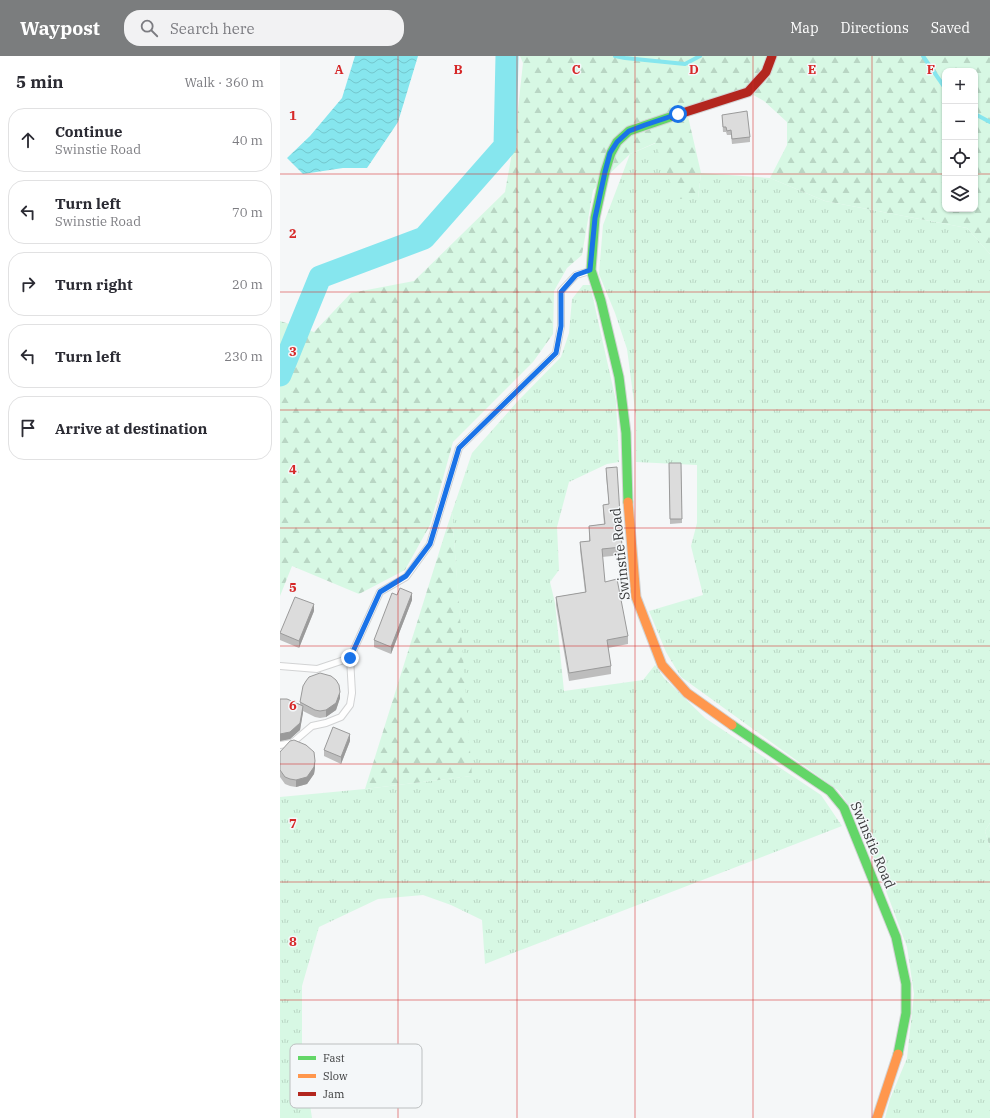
<!DOCTYPE html>
<html lang="en">
<head>
<meta charset="utf-8">
<style>
	:root { --surface:#fff; --page:#f2f2f3; --text:#2b2b33; --muted:#7c7c81; --line:#e1e1e2; --accent:#7b7d7e }
	body { margin:0; font-family:"IBM Plex Serif",serif; background:var(--page); color:var(--text) }
	.controls { position:absolute; right:12px; top:12px; display:grid; overflow:hidden; border-radius:8px; box-shadow:0 1px 3px #0004 }
	.controls button { width:36px; height:36px; display:grid; place-items:center; padding:0; border:0; border-bottom:1px solid var(--line); background:var(--surface); color:var(--text); font:20px sans-serif }
	.stop { position:absolute; width:12px; height:12px; margin:-9px; border:3px solid #1a73e8; border-radius:50%; background:#fff }
	.stop.end { background:#1a73e8; border-color:#fff; box-shadow:0 1px 4px #0008 }
	.list { margin:0; padding:0; list-style:none }
	h2 { display:flex; justify-content:space-between; align-items:center; height:52px; margin:0; padding:0 16px; font-size:17px }
	h2 small { font-size:13px; font-weight:400; color:var(--muted) }
	.list li { display:grid; grid-template-columns:26px 1fr auto; gap:12px; align-items:center; box-sizing:border-box; height:64px; margin:0 8px 8px; padding:0 8px; border:1px solid var(--line); border-radius:16px }
	.list b { display:block; font-size:15px; white-space:nowrap }
	.list p { margin:0; font-size:13px; white-space:nowrap; color:var(--muted) }
	.list em { font-size:13px; font-style:normal; color:var(--muted) }
	.icon { flex:none; width:22px; height:22px; fill:none; stroke:currentColor; stroke-width:2; stroke-linecap:round; stroke-linejoin:round }
	.map { position:relative; flex:none; width:710px; height:1062px; overflow:hidden }
	header { display:flex; align-items:center; gap:24px; box-sizing:border-box; height:56px; padding:0 20px; background:var(--accent); color:#fff }
	header strong { font-size:19px }
	nav { display:flex; gap:22px; margin-inline-start:auto; font-size:14px }
	.search { width:280px; height:36px; background:var(--page); display:flex; align-items:center; gap:10px; box-sizing:border-box; padding:0 14px; border-radius:16px; color:var(--muted); font-size:15px }
	main { display:flex }
	aside { flex:1; background:var(--surface) }
	.map>svg:first-child { display:block }
	.grass { fill:url(#grass-tufts) }
	.forest { fill:url(#forest-firs); fill-rule:evenodd }
	.water { fill:url(#water-waves) }
	.lines { fill:none; stroke-linecap:round; stroke-linejoin:round }
	.stream { stroke:#86e6ee; stroke-width:4 }
	.river { stroke:#86e6ee; stroke-width:23 }
	.lane-casing { stroke:#d2d3d4; stroke-width:8 }
	.fast-casing { stroke:#d2d3d4; stroke-width:11 }
	.slow-casing { stroke:#d2d3d4; stroke-width:11 }
	.jam-casing { stroke:#d2d3d4; stroke-width:11 }
	.lane { stroke:#fefefe; stroke-width:6 }
	.fast { stroke:#63d668; stroke-width:9 }
	.slow { stroke:#ff974d; stroke-width:9 }
	.jam { stroke:#b3261e; stroke-width:9 }
	.wall { fill:#bdbdbd }
	.shaded-wall { fill:#9a9a9a }
	.building { fill:#dcdcdc; stroke:#9a9a9a }
	.route { stroke:#1a73e8; stroke-width:5 }
	.grid { fill:none; stroke:#d62828; stroke-width:1; stroke-opacity:0.55 }
	.labels { text-anchor:middle; stroke-width:3; stroke-linejoin:round; paint-order:stroke }
	.street-label { font-size:14px; fill:#3a3b3c; stroke:#f4f7f9 }
	.key { fill:#f4f7f9; stroke:#bcbfc0; stroke-width:1 }
	.key-label { font-size:11px; fill:#3a3b3c }
	.grid-label { font-size:13px; text-anchor:middle; font-weight:bold; fill:#d62828; stroke:#f4f7f9; stroke-width:3; stroke-linejoin:round; paint-order:stroke }
</style>
</head>
<body>
<header>
<strong>Waypost</strong>
<div class="search"><svg class="icon" aria-label="search" viewBox="0 0 24 24"><circle cx="10" cy="10" r="6"/><path d="M15 15l6 6"/></svg>Search here</div>
<nav><a>Map</a><a>Directions</a><a>Saved</a></nav>
</header>
<main>
<aside>
<h2>5 min<small>Walk · 360 m</small></h2>
<ul class="list">
<li><svg class="icon" aria-label="ahead" viewBox="0 0 24 24"><path d="M12 20V5M6 11l6-6 6 6"/></svg><div><b>Continue</b><p>Swinstie Road</p></div><em>40 m</em></li>
<li><svg class="icon" aria-label="left" viewBox="0 0 24 24"><path d="M17 20v-9H6M10 6l-5 5 5 5"/></svg><div><b>Turn left</b><p>Swinstie Road</p></div><em>70 m</em></li>
<li><svg class="icon" aria-label="right" viewBox="0 0 24 24"><path d="M7 20v-9h11M14 6l5 5-5 5"/></svg><div><b>Turn right</b></div><em>20 m</em></li>
<li><svg class="icon" aria-label="left" viewBox="0 0 24 24"><path d="M17 20v-9H6M10 6l-5 5 5 5"/></svg><div><b>Turn left</b></div><em>230 m</em></li>
<li><svg class="icon" aria-label="arrive" viewBox="0 0 24 24"><path d="M6 21V4h12l-3 4 3 4H6"/></svg><div><b>Arrive at destination</b></div></li>
</ul>
</aside>
<div class="map">
<svg width="710" height="1062" viewBox="0 0 710 1062">
	<defs>
		<pattern id="grass-tufts" width="24" height="20" patternUnits="userSpaceOnUse"><rect width="24" height="20" fill="#d7f8e4"/><path d="M3 7l-1-3M5 7V3M7 7l1-3M15 17l-1-3M17 17v-4M19 17l1-3" fill="none" stroke="#b9d6c4"/></pattern>
		<pattern id="forest-firs" width="22" height="20" patternUnits="userSpaceOnUse"><rect width="22" height="20" fill="#d7f8e4"/><path d="M5 1l3.5 6h-7zM16 11l3.5 6h-7z" fill="#b9d6c4"/></pattern>
		<pattern id="water-waves" width="16" height="10" patternUnits="userSpaceOnUse"><rect width="16" height="10" fill="#86e6ee"/><path d="M0 5q4-4 8 0t8 0" fill="none" stroke="#74c6cd"/></pattern>
	</defs>
	<rect width="100%" height="100%" fill="#f5f7f8"/>
	<!-- grass -->
	<path class="grass" d="M376,87L418,142L421,117L490,122L545,145L687,172L710,198V767L705,775L710,792V1062H605L610,1043L627,1002L634,938L627,891L580,765L559,735L401,621L386,596L369,555L423,539L411,490L417,467V409L356,406V361L347,293L335,257L319,218L323,169L350,98Z
		M303,229H310L336,345L339,406L327,408L289,426L277,471L279,514L270,526L275,547L284,635L363,624L375,609L384,622L425,662L541,739L562,770L205,908L202,864L171,849L143,839L98,843L39,871L22,930V996L32,1062H0V741L85,733L191,720L172,456L192,397L237,346L281,301L289,277L292,243Z"/>
	<!-- forest -->
	<path class="forest" d="M240,0H710V198L687,172L545,145L490,122L507,89V66L484,45L468,36L407,56L421,117L418,142L397,143L375,87L350,98L313,134L302,199L287,212L274,235L273,278L253,306L173,386L150,469L125,514L79,538L12,510L0,540V265L34,276L71,237L134,225L225,136L235,80L243,7ZM665,15H695V153H665Z
		M172,456L192,720L85,733L166,474Z
		M710,767V792L705,775Z"/>
	<!-- water -->
	<path class="water" d="M75,0H138L118,66L87,112H63L23,118L7,102L30,80L62,42Z"/>
	<g class="lines">
		<!-- stream -->
		<path class="stream" d="M335,0L345,2L405,8L420,0
			M643,0L665,32
			M695,58L710,66"/>
		<!-- river -->
		<path class="river" d="M0,319L40,221L144,182L225,90L227,0"/>
		<defs>
			<path id="lane" d="M0,610L37,613L70,602L100,536L126,521L150,488L179,392L276,297L281,270V235L296,219L310,215
				M0,689L12,687L32,670L46,667L61,661L70,649L72,637L70,602"/>
			<path id="fast" d="M348,446L346,377L339,321L321,245L311,214L315,162L325,116L331,97L337,86L349,75L393,60
				M452,669L550,735L564,752L616,881L626,928V957L618,998"/>
			<path id="slow" d="M348,446L356,541L382,609L407,637L452,669
				M597,1062L618,998"/>
			<path id="jam" d="M393,60L468,36L486,16L492,0"/>
		</defs>
		<!-- lane casing -->
		<use href="#lane" class="lane-casing"/>
		<!-- fast casing -->
		<use href="#fast" class="fast-casing"/>
		<!-- slow casing -->
		<use href="#slow" class="slow-casing"/>
		<!-- jam casing -->
		<use href="#jam" class="jam-casing"/>
		<!-- lane -->
		<use href="#lane" class="lane"/>
		<!-- fast -->
		<use href="#fast" class="fast"/>
		<!-- slow -->
		<use href="#slow" class="slow"/>
		<!-- jam -->
		<use href="#jam" class="jam"/>
	</g>
	<!-- wall -->
	<path class="wall" d="M442,59L470,81V86L452,88L451,79H447L446,76H443Z
		M389,407H401L402,467L390,468Z
		M326,412L342,491V499L322,501L325,526L348,580V588L328,592L331,610V618L289,625L276,549V541L305,536L300,494V486L309,485V470L324,468L323,456V449L329,448L326,420Z
		M117,539L132,544L111,598L94,591V584Z
		M34,555L19,592L0,584V577Z
		M60,642L56,654L46,661L40,662L35,661L23,655L20,674L10,683L0,685V643L20,648V646Z
		M70,685L61,708L44,700V694Z
		M0,696L35,712L34,718L27,728L16,731L10,730L5,728L0,721Z"/>
	<!-- shaded-wall -->
	<path class="shaded-wall" d="M132,537V544L111,598V591Z
		M34,548V555L19,592V585Z
		M60,636V642L56,654L46,661V654Z
		M23,650V657L20,674L10,683L0,685V678Z
		M70,678V685L61,708V701Z
		M35,705V712L34,718L27,728L16,731V724Z"/>
	<!-- building -->
	<path class="building" d="M467,55L470,81L452,83L451,74L447,75L446,71H443L442,59Z
		M389,407H401L402,463H390Z
		M337,411L342,491L322,493L325,526L337,523L348,580L327,584L331,610L289,617L276,541L306,536L300,486L310,485L309,470L325,468L323,449L329,448L326,412Z
		M120,532L132,537L111,591L94,584L112,537L117,539Z
		M15,541L34,548L19,585L0,577Z
		M40,617L51,620L56,624L59,629L60,636L56,647L46,654L40,655L35,654L20,646L23,630L26,625L29,621Z
		M0,643H7L23,650L20,667L10,676L0,678Z
		M53,671L70,678L61,701L44,694Z
		M14,684L26,689L34,696L35,705L34,711L27,721L16,724L10,723L5,721L0,714V696L10,685Z"/>
	<g class="lines">
		<!-- route -->
		<path class="route" d="M70,602L100,536L126,520L150,488L179,392L276,297L281,270V236L296,219L310,214L315,162L325,116L330,97L337,86L349,75L365,69L398,58"/>
	</g>
	<!-- grid -->
	<path class="grid" d="M118,0V1062M237,0V1062M355,0V1062M473,0V1062M592,0V1062M0,118H665M695,118H710M0,236H710M0,354H710M0,472H710M0,590H710M0,708H710M0,826H710M0,944H710"/>
	<g class="labels">
		<!-- street labels -->
		<g class="street-label">
			<text transform="translate(340 498) rotate(-96)" y="5">Swinstie Road</text>
			<text transform="translate(593 789) rotate(67)" y="5">Swinstie Road</text>
		</g>
	</g>
	<!-- legend -->
	<rect x="10" y="988" width="132" height="64" rx="6" class="key"/>
	<rect x="18" y="1000" width="18" height="4" fill="#63d668"/>
	<rect x="18" y="1018" width="18" height="4" fill="#ff974d"/>
	<rect x="18" y="1036" width="18" height="4" fill="#b3261e"/>
	<g class="key-label">
		<text x="43" y="1006">Fast</text>
		<text x="43" y="1024">Slow</text>
		<text x="43" y="1042">Jam</text>
	</g>
	<g class="grid-label">
		<text x="59" y="18">A</text>
		<text x="178" y="18">B</text>
		<text x="296" y="18">C</text>
		<text x="414" y="18">D</text>
		<text x="532" y="18">E</text>
		<text x="651" y="18">F</text>
		<text x="13" y="64">1</text>
		<text x="13" y="182">2</text>
		<text x="13" y="300">3</text>
		<text x="13" y="418">4</text>
		<text x="13" y="536">5</text>
		<text x="13" y="654">6</text>
		<text x="13" y="772">7</text>
		<text x="13" y="890">8</text>
	</g>
</svg>
<div class="controls">
<button>+</button>
<button>−</button>
<button><svg class="icon" aria-label="locate" viewBox="0 0 24 24"><circle cx="12" cy="12" r="6"/><path d="M12 2v4M12 18v4M2 12h4M18 12h4"/></svg></button>
<button><svg class="icon" aria-label="layers" viewBox="0 0 24 24"><path d="M12 4l9 5-9 5-9-5zM3 14l9 5 9-5"/></svg></button>
</div>
<div class="stop" style="left:398px;top:58px"></div>
<div class="stop end" style="left:70px;top:602px"></div>
</div>
</main>
</body>
</html>
